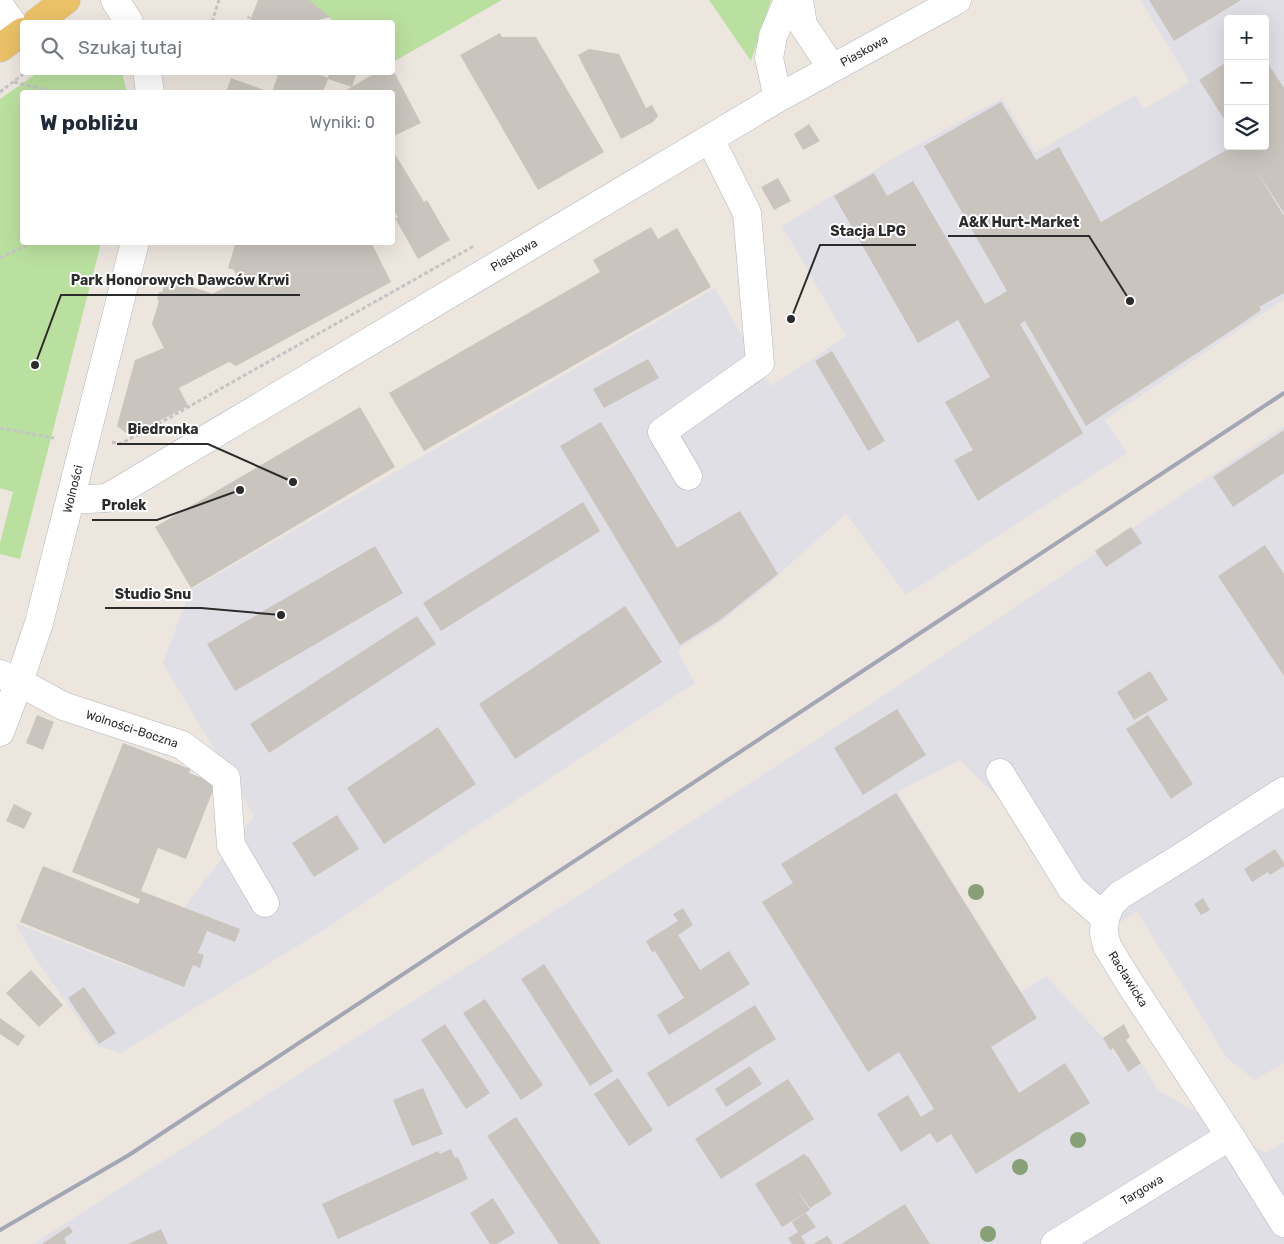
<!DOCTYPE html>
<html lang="pl">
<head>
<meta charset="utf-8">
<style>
	:root { --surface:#fff; --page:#f2f2f3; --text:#1f2937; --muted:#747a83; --line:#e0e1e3 }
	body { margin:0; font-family:Rubik,sans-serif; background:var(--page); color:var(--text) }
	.controls { position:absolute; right:15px; top:15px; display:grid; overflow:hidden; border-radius:5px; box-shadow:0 5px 20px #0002 }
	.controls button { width:45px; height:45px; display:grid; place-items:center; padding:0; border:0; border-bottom:1px solid var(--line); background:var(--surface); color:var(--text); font:25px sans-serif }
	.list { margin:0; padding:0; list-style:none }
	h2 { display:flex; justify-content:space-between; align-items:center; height:65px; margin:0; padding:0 20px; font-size:21px }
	h2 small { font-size:16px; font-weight:400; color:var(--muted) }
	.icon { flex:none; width:28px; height:28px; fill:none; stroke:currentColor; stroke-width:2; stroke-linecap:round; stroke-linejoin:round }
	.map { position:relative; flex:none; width:1284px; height:1244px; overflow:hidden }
	.search { position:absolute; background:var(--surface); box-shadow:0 5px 20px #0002; left:20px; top:20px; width:375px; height:55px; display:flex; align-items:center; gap:12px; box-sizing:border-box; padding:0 18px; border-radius:5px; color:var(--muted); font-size:19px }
	.panel { position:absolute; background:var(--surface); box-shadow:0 5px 20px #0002; left:20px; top:90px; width:375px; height:155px; border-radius:5px }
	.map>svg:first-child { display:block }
	.industrial { fill:#e0dfe6; fill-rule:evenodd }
	.green { fill:#bae09f }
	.building { fill:#c9c4bd }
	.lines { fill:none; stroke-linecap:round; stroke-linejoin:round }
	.minor-casing { stroke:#b2b6bf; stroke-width:29 }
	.major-casing { stroke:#c4c4c4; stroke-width:29 }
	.path { stroke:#c4c4c4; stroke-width:3; stroke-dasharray:4 2.5; stroke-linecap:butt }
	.minor { stroke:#fff; stroke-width:28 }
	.major { stroke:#eac167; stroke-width:28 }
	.rail { stroke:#a2a6b5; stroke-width:4 }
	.tree { fill:#87a075 }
	.labels { text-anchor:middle; stroke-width:4; stroke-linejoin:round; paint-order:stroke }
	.street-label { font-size:12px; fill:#2c2c2c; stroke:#fff }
	.leader { fill:none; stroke:#2c2c2c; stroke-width:2 }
	.callout-dot { fill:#2c2c2c; stroke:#fff; stroke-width:2 }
	.callout-label { font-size:14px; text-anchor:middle; font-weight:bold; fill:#2c2c2c; stroke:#fff; stroke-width:4; stroke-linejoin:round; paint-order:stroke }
</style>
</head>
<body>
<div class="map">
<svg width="1284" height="1244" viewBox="0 0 1284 1244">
	<rect width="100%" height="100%" fill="#ede6df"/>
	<!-- industrial -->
	<path class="industrial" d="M1140,0H1284V299L1105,420L1127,453L906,595L846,514L781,572L779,576L721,622L677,650L695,683L469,831L327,928L121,1053L97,1046L33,955L15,923L137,970L254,816L163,663L190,590L715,288L771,386L846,336L782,226L896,157L1002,98L1035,153L1135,95L1144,109L1190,82ZM1228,19H1265V146H1228Z
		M1284,426V1063L1255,1080L1227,1058L1137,911L1121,922L960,760L897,792L1021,992L1046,976L1103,1038L1127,1071L1141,1063L1158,1090L1266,1153L1284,1142V1244H33L590,888L889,692Z"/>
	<!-- green -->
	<path class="green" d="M307,0H502L393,62L392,22H335Z
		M709,0H771L751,61Z
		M37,73H122L127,92H22V242L101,243L20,559L0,554V543L13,492L0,488V99Z"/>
	<!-- building -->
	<path class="building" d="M258,0H309L330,17L310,22H259L247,18L248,15L251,18Z
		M1149,0H1241L1174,41Z
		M500,33L502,37H536L604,152L538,190L460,55Z
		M589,49L619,54L646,108L652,105L658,116L653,122L621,139L578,55Z
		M1265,59L1284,88V213L1254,167L1284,216V293L1259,307L1261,310L1232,330L1086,426L1025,321L1020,324L1083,433L978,501L954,460L973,450L945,402L990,377L958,320L918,343L834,196L874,173L887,196L913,181L985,304L1007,291L924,146L1001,102L1036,160L1059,147L1101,222L1233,146H1265Z
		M1228,61V125L1199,80Z
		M392,68L421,123L392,137V92H343L377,72H392Z
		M279,72H313L328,78L329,72H357L352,87L328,79L323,92H272Z
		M231,78L270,92H226Z
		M809,124L820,141L803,150L794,134Z
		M392,149L424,202L427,200L450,240L418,259L395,218L398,217L392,208Z
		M778,178L791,201L774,210L761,187Z
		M651,227L658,239L677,228L711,287L424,451L389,393L600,272L593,260Z
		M236,242H371L391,282L236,366L229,362L179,388L188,406L130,436L117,426L135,360L164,348L152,324L159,301L157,300L159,292H162L167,279L211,293L212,294L239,280L234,270L228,268Z
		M832,351L885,441L868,451L815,361Z
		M648,359L659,378L604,408L593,389Z
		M360,407L395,467L191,588L155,527Z
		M601,422L677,548L740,511L778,574L720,620L680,645L560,446Z
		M1284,430V473L1233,507L1213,477Z
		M583,502L600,531L441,631L423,603Z
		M1131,527L1142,543L1106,567L1095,551Z
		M1265,545L1284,574V676L1218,576Z
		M375,546L403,593L235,691L207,644Z
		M625,606L662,662L515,759L479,704Z
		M417,616L436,644L269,753L250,724Z
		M1150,671L1168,700L1134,720L1117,692Z
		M897,709L926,755L863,795L834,748Z
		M37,715L54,722L43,750L26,743Z
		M1148,715L1193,784L1171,799L1126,729Z
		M438,727L476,784L384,844L347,788Z
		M123,743L190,769L189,773L216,783L186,859L158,848L141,891L240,929L235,942L207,931L198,953L204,955L200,968L193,965L184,987L20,922L43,866L138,904L140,899L72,872Z
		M896,793L1037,1018L991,1047L1019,1093L1065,1063L1090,1103L976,1174L951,1134L937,1143L930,1133L901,1152L877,1114L908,1095L921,1117L934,1109L899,1052L868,1072L762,902L793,883L781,864Z
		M14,804L32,813L24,829L6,821Z
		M337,815L359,849L314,877L292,843Z
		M1275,849L1284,863V866L1270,875L1268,872L1252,882L1244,869Z
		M1203,898L1210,910L1201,915L1194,904Z
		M683,908L693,925L678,935L700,970L729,951L750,984L669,1035L657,1015L684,998L655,951L652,952L646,941L678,921L673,914Z
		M544,964L613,1071L590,1086L521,979Z
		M31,970L63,1005L39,1027L6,993Z
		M84,987L116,1033L99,1044L68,998Z
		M485,999L543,1085L521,1100L463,1013Z
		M755,1005L776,1039L668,1107L647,1073Z
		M0,1018L25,1036L18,1046L0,1034Z
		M445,1024L490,1093L466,1109L421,1040Z
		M1124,1024L1130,1037L1126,1040L1141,1063L1128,1072L1113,1048L1110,1050L1103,1038Z
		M750,1066L762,1084L726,1107L715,1089Z
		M618,1078L653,1130L629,1146L594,1094Z
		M788,1079L814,1119L721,1179L695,1139Z
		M423,1088L443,1134L412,1146L393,1100Z
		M516,1117L601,1244H559L487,1136Z
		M451,1149L455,1158L458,1157L468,1179L338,1239L322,1204L438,1151L440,1154Z
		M804,1154L809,1158L832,1194L810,1208L794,1185L810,1210L782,1227L755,1184Z
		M493,1198L515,1233L497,1244H490L470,1213Z
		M905,1204L930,1244H841Z
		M806,1213L816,1227L801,1236L806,1244H792L788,1238L798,1232L792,1222Z
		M69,1226L73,1232L64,1238L67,1244H42Z
		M161,1229L168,1244H128Z
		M827,1235L833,1244H813L827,1236Z"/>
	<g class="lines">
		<defs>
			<path id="minor" d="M115,0L129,22
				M799,0L803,25L832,68
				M0,6L20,34
				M147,72L150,92
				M778,98L769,58L773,36L788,0
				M688,476L662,432L760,363L747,213L710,139
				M70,500L107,498L778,98L957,0
				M0,674L19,682L63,706L182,745L226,778L231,845L265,903
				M0,732L19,682L39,623L135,242
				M1000,773L1072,889L1105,918
				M1284,791L1177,860L1120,895L1111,904L1105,918L1104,933L1107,946L1129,982L1230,1136L1284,1223
				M1055,1244L1230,1136"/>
			<path id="major" d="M37,22L66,0
				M0,48L22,32"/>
		</defs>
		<!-- minor casing -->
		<use href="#minor" class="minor-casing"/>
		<!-- major casing -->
		<use href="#major" class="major-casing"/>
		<!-- path -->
		<path class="path" d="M212,22L219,0
			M14,82L54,92
			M0,92L26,72
			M0,258L33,242
			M158,424L474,246
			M0,428L54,438
			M112,442L120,444L158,424L164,434"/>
		<!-- minor -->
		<use href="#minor" class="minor"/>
		<!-- major -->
		<use href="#major" class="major"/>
		<!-- rail -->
		<path class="rail" d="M0,1230L129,1155L1284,393"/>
	</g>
	<!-- trees -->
	<g class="tree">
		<circle cx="976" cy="892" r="8"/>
		<circle cx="1078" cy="1140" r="8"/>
		<circle cx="1020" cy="1167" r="8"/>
		<circle cx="988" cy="1234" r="8"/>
	</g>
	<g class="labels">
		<!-- street labels -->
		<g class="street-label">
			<text transform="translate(864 51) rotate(-29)" y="4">Piaskowa</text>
			<text transform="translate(514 255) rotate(-31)" y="4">Piaskowa</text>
			<text transform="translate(73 489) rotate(-76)" y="4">Wolności</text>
			<text transform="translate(132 729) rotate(18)" y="4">Wolności-Boczna</text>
			<text transform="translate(1128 979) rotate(58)" y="4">Racławicka</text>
			<text transform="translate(1142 1190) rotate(-31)" y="4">Targowa</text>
		</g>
	</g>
	<!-- callouts -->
	<path class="leader" d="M1130 301L1089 236H948M791 319L820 245H916M35 365L61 295H300M293 482L208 444H117M240 490L157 520H92M281 615L201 608H105"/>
	<g class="callout-dot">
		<circle cx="1130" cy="301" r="5"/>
		<circle cx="791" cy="319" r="5"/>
		<circle cx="35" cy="365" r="5"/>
		<circle cx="293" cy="482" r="5"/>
		<circle cx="240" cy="490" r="5"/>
		<circle cx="281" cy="615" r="5"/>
	</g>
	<g class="callout-label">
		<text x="1019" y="227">A&amp;K Hurt-Market</text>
		<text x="868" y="236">Stacja LPG</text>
		<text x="180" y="285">Park Honorowych Dawców Krwi</text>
		<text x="163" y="434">Biedronka</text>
		<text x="124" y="510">Prolek</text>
		<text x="153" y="599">Studio Snu</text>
	</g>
</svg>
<div class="controls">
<button>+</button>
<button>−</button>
<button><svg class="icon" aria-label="layers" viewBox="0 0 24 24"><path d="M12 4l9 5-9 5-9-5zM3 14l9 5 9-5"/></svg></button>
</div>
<div class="search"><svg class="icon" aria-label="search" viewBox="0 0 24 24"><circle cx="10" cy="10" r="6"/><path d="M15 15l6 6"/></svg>Szukaj tutaj</div>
<section class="panel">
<h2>W pobliżu<small>Wyniki: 0</small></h2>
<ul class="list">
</ul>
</section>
</div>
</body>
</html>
